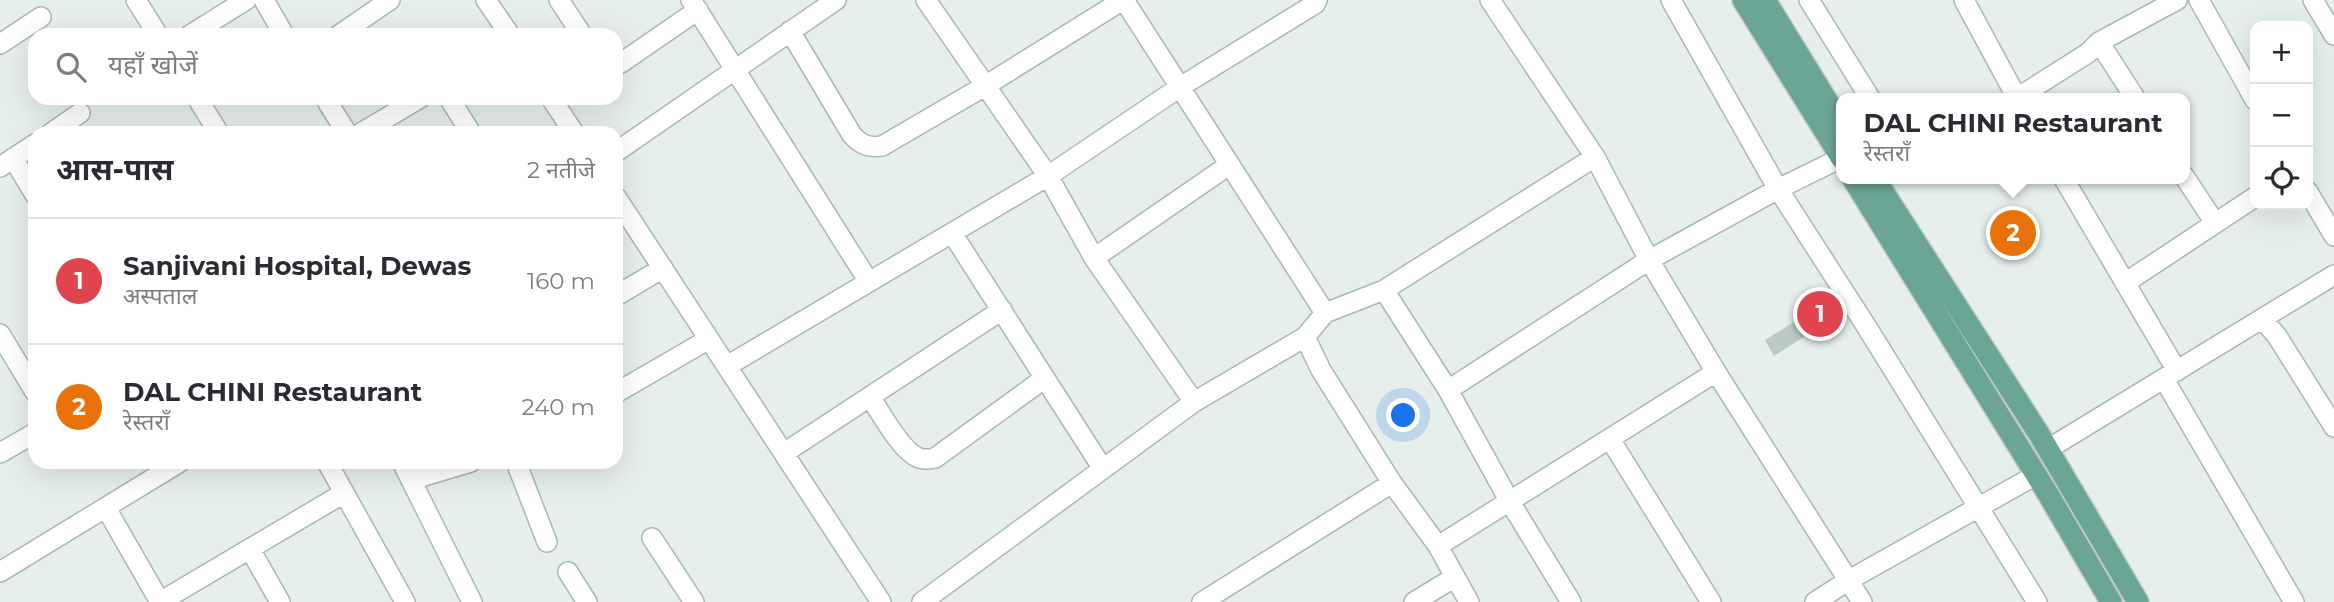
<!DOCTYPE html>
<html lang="hi">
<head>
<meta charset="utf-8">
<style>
	:root { --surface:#fff; --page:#f7f7f7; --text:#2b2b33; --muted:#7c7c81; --line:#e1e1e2; --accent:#b45309 }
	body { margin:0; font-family:Montserrat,"Noto Sans Devanagari",sans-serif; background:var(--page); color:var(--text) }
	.controls { position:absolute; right:21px; top:21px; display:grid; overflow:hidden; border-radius:14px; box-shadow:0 7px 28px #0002 }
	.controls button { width:63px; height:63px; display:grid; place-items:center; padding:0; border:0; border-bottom:2px solid var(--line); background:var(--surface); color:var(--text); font:35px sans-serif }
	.you { position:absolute; left:1404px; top:416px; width:24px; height:24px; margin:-18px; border:5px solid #fff; border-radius:50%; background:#1a73e8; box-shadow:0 0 0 10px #1a73e833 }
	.badge { display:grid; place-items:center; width:46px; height:46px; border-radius:50%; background:var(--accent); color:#fff; font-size:23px; font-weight:700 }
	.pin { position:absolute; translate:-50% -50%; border:4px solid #fff; box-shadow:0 2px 7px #0006 }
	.popup { position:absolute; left:1836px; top:93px; width:354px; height:91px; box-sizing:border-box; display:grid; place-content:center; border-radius:14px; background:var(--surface); filter:drop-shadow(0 2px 5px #0005); font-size:23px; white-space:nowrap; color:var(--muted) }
	.popup b { font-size:26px; color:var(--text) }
	.popup::after { content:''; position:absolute; left:50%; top:100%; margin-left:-14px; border:14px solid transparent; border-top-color:var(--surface) }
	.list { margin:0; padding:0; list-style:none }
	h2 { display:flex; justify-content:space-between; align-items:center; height:91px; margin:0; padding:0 28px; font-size:30px }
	h2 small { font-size:23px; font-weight:400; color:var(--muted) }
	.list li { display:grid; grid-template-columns:46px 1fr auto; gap:21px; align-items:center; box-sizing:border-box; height:126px; padding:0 28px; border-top:2px solid var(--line) }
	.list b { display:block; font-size:26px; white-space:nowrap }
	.list p { margin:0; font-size:23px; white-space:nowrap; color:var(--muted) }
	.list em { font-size:23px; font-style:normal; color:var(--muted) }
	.icon { flex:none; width:38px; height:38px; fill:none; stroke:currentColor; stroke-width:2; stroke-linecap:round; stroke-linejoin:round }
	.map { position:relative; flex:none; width:2334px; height:602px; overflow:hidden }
	.search { position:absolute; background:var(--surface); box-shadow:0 7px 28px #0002; left:28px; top:28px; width:595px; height:77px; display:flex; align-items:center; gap:18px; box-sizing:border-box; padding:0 24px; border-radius:21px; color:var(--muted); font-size:26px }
	.panel { position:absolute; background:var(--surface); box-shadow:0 7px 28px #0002; left:28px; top:126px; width:595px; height:343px; border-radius:21px }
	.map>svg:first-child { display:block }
	.building { fill:#bbcac4 }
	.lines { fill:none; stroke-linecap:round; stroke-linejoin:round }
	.minor-casing { stroke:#a8b8b2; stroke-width:22 }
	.primary-casing { stroke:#c2cac8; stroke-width:24 }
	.minor { stroke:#fff; stroke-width:19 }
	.primary { stroke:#6aa596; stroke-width:21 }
</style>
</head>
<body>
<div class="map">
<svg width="2334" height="602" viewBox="0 0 2334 602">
	<rect width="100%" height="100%" fill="#e6efeb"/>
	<!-- building -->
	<path class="building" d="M1829,300L1838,315L1774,356L1765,340Z"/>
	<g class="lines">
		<defs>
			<path id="minor" d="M136,0L158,35
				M264,0L284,35
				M486,0L510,35
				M559,0L582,35
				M691,0L869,282
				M926,0L1048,176L1094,258L1194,402
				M1124,0L1325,313L1305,337L1321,370L1392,483
				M1490,0L1595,157L1649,260L1716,372L1862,602
				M1671,0L1778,189L1868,329L2037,602
				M1809,0L1870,98
				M1964,0L2017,98
				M2199,0L2255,100
				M2313,0L2334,35
				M790,31L852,135C861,145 869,148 882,146L985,86L1123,0
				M190,35L246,0
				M339,35L390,0
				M2099,42L2135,98
				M0,44L41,17
				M616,62L621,63L698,10
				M197,98L219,133
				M449,98L471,133
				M551,98L574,133
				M2017,98L2088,53L2099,42L2177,0
				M328,103L347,133
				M51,133L80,113
				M361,133L420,98
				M616,152L836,0
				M13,158L35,195
				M0,167L35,144
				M2184,176L2215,223
				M2064,179L2177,371
				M2308,192L2334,236
				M616,197L881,602
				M952,233L1103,469
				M1094,258L1229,165
				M2125,283L2255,197
				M1384,290L1448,390L1510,502L1571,602
				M616,296L663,268
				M1325,313L1384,290L1595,157
				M2262,319L2277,336L2334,427
				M0,334L35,392
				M727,366L1048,176L1180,87L1315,4L1317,0
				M2164,379L2294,602
				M1448,390L1649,260L1778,189L1841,158
				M616,393L709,339
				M870,397C881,413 901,451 919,458C924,460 930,459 935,458L1045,378
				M1610,439L1711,602
				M2048,449L2334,275
				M0,453L35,433
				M784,453L1002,310
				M327,462L405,602
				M402,462L472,602
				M516,462L547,542
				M411,480L471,462
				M106,508L160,602L344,493
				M652,538L694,602
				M250,549L280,602
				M0,572L180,462
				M568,572L587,602
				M922,602L1194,402L1305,337
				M1202,602L1392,483L1438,546
				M1414,602L1455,577
				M1469,602L1438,546L1716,372
				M1815,602L1849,580L2036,475"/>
			<path id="primary" d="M1743,0L1842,159
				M1765,0L1842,125
				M1853,179L2048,494L2111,602
				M1875,179L2039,434L2138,602"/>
		</defs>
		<!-- minor casing -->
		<use href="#minor" class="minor-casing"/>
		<!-- primary casing -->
		<use href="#primary" class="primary-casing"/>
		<!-- minor -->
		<use href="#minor" class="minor"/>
		<!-- primary -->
		<use href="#primary" class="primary"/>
	</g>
</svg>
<div class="controls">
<button>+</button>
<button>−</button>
<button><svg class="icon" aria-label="locate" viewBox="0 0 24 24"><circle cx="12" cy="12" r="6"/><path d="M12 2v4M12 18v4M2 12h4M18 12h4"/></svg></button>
</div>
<div class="you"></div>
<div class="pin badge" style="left:1820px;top:314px;background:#e0444e">1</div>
<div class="pin badge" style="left:2013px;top:233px;background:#e8710a">2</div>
<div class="popup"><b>DAL CHINI Restaurant</b>रेस्तराँ</div>
<div class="search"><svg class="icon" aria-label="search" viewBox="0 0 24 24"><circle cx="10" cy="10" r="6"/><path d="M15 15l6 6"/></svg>यहाँ खोजें</div>
<section class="panel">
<h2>आस-पास<small>2 नतीजे</small></h2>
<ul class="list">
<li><span class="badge" style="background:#e0444e">1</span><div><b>Sanjivani Hospital, Dewas</b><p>अस्पताल</p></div><em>160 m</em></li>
<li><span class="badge" style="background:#e8710a">2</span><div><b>DAL CHINI Restaurant</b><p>रेस्तराँ</p></div><em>240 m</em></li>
</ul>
</section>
</div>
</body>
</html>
